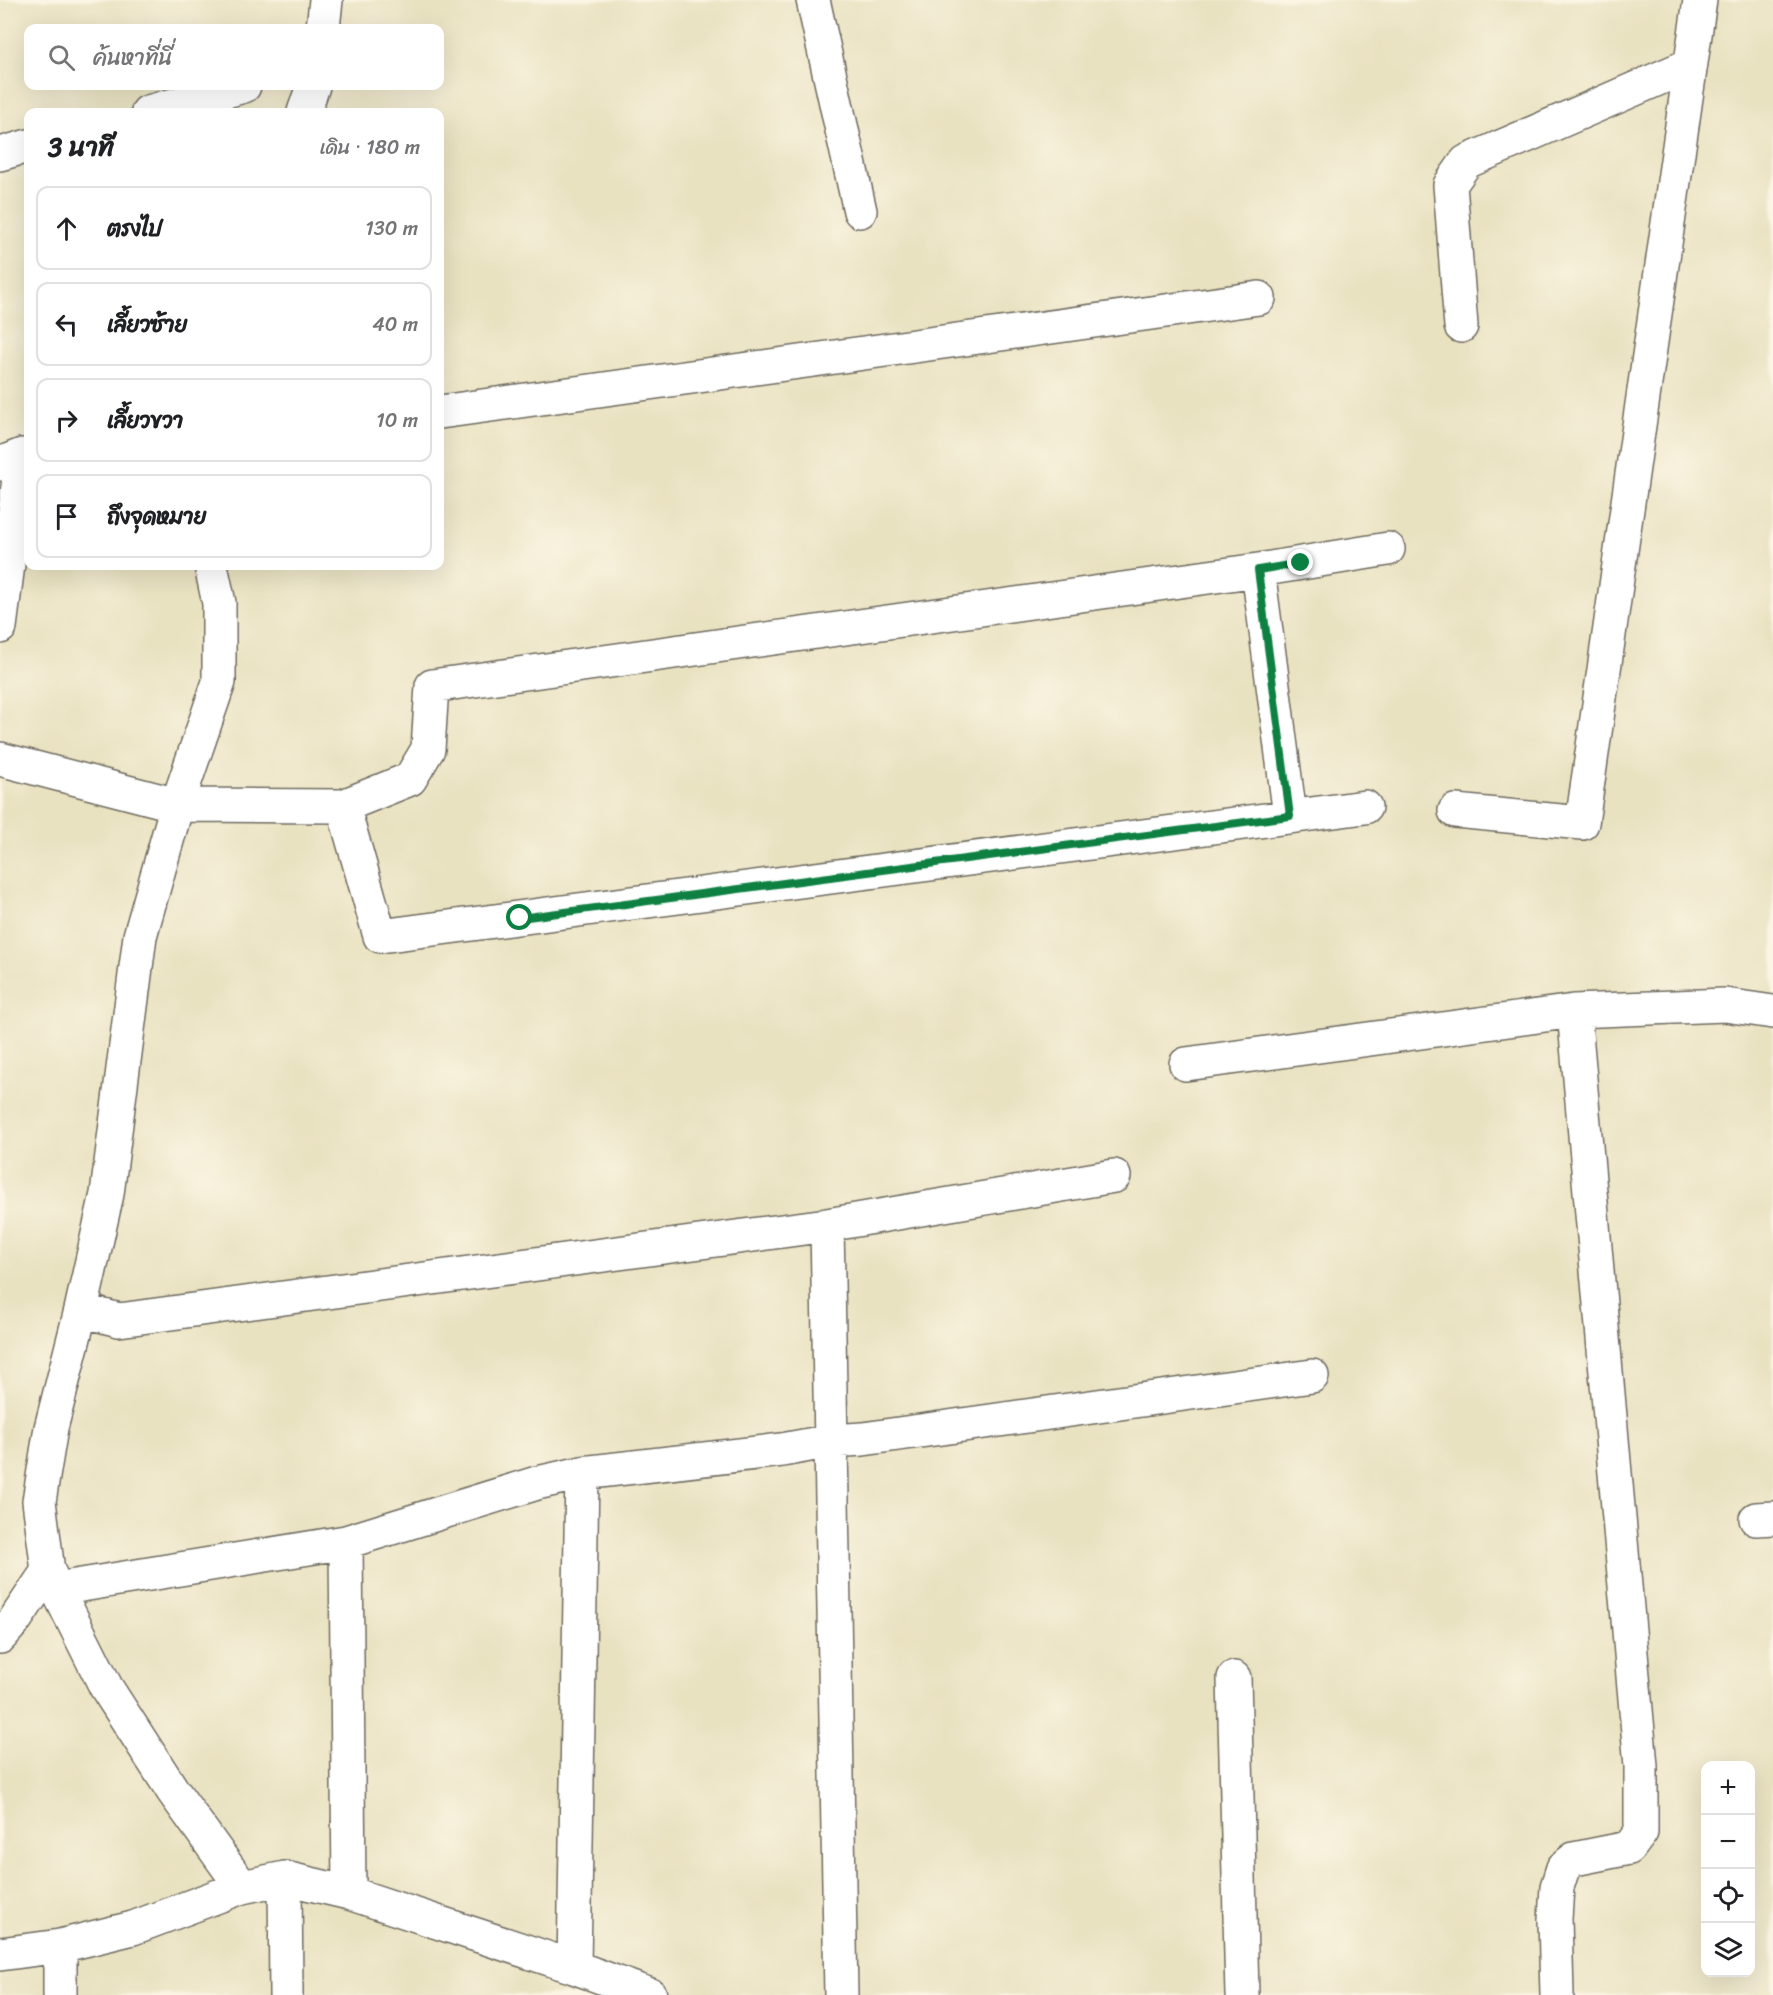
<!DOCTYPE html>
<html lang="th">
<head>
<meta charset="utf-8">
<style>
	:root { --surface:#fff; --page:#f2f2f2; --text:#202124; --muted:#757577; --line:#e0e0e0 }
	body { margin:0; font-family:Sriracha,"Playpen Sans Thai",sans-serif; background:var(--page); color:var(--text) }
	.controls { position:absolute; right:18px; bottom:18px; display:grid; overflow:hidden; border-radius:12px; box-shadow:0 6px 24px #0002 }
	.controls button { width:54px; height:54px; display:grid; place-items:center; padding:0; border:0; border-bottom:2px solid var(--line); background:var(--surface); color:var(--text); font:30px sans-serif }
	.stop { position:absolute; width:18px; height:18px; margin:-14px; border:4px solid #0b8043; border-radius:50%; background:#fff }
	.stop.end { background:#0b8043; border-color:#fff; box-shadow:0 2px 6px #0008 }
	.list { margin:0; padding:0; list-style:none }
	h2 { display:flex; justify-content:space-between; align-items:center; height:78px; margin:0; padding:0 24px; font-size:26px }
	h2 small { font-size:20px; font-weight:400; color:var(--muted) }
	.list li { display:grid; grid-template-columns:39px 1fr auto; gap:18px; align-items:center; box-sizing:border-box; height:84px; margin:0 12px 12px; padding:0 12px; border:2px solid var(--line); border-radius:12px }
	.list b { display:block; font-size:22px; white-space:nowrap }
	.list em { font-size:20px; font-style:normal; color:var(--muted) }
	.icon { flex:none; width:33px; height:33px; fill:none; stroke:currentColor; stroke-width:2; stroke-linecap:round; stroke-linejoin:round }
	.map { position:relative; flex:none; width:1773px; height:1995px; overflow:hidden }
	.search { position:absolute; background:var(--surface); box-shadow:0 6px 24px #0002; left:24px; top:24px; width:420px; height:66px; display:flex; align-items:center; gap:15px; box-sizing:border-box; padding:0 21px; border-radius:12px; color:var(--muted); font-size:22px }
	.panel { position:absolute; background:var(--surface); box-shadow:0 6px 24px #0002; left:24px; top:108px; width:420px; height:462px; border-radius:12px }
	.map>svg:first-child { display:block }
	.lines { fill:none; stroke-linecap:round; stroke-linejoin:round }
	.minor-casing { stroke:#6e6b60; stroke-width:36 }
	.minor { stroke:#fff; stroke-width:33 }
	.route { stroke:#0b8043; stroke-width:8 }
</style>
</head>
<body>
<div class="map">
<svg width="1773" height="1995" viewBox="0 0 1773 1995">
	<rect width="100%" height="100%" fill="#fcf5e5"/>
	<filter id="ink" filterUnits="userSpaceOnUse"><feTurbulence type="fractalNoise" baseFrequency=".0167" numOctaves="2"/><feDisplacementMap in="SourceGraphic" scale="12" xChannelSelector="R" yChannelSelector="G"/><feConvolveMatrix kernelMatrix="1 2 1 2 8 2 1 2 1" color-interpolation-filters="sRGB"/></filter>
	<filter id="wash" filterUnits="userSpaceOnUse"><feTurbulence type="fractalNoise" baseFrequency=".008" numOctaves="4" result="noise"/><feDisplacementMap in="SourceGraphic" scale="24" xChannelSelector="R" yChannelSelector="G"/><feGaussianBlur stdDeviation="1.35" result="paint"/><feColorMatrix in="noise" values="0 0 0 0 0 0 0 0 0 0 0 0 0 0 0 0 0 1.4 0 .05"/><feComposite in="paint" operator="in"/></filter>
	<g filter="url(#wash)">
		<rect width="100%" height="100%" fill="#e9e2c1"/>
	</g>
	<g filter="url(#ink)">
		<g class="lines">
			<defs>
				<path id="minor" d="M813,0L860,211
					M323,28L326,0
					M148,112L244,86
					M304,112L313,86
					M0,154L28,146
					M1461,326L1450,185L1466,162L1690,65
					M440,412L1259,298
					M0,464L22,455L0,627
					M211,566L219,603V682L177,805L140,936L107,1194L81,1310L51,1428L39,1501L48,1571L57,1589L346,1542L537,1483L582,1473L782,1450L831,1441L863,1439L1312,1376
					M1258,570L1290,816
					M0,759L177,805L343,806L410,779L428,749L432,686L1258,570L1388,549
					M343,806L380,936L1365,807
					M1455,811L1582,823L1700,0
					M1186,1064L1574,1011
					M827,1225L841,1995
					M81,1310L119,1320L827,1225L1114,1176
					M1756,1519L1773,1518
					M346,1542L349,1893
					M57,1589L106,1687L173,1791L242,1887
					M0,1637L15,1620L48,1571
					M1234,1678L1242,1995
					M285,1878L286,1995
					M0,1954L60,1946L133,1928L242,1887L285,1878L349,1893L574,1967L650,1995
					M574,1967L582,1473
					M60,1995V1946
					M1557,1995L1555,1919L1557,1887L1563,1868L1574,1859L1629,1848L1641,1832V1766L1574,1011L1725,1005L1773,1012"/>
			</defs>
			<!-- minor casing -->
			<use href="#minor" class="minor-casing"/>
			<!-- minor -->
			<use href="#minor" class="minor"/>
		</g>
	</g>
	<g class="lines" filter="url(#ink)">
		<!-- route -->
		<path class="route" d="M520,918L1290,816L1258,570L1301,563"/>
	</g>
</svg>
<div class="controls">
<button>+</button>
<button>−</button>
<button><svg class="icon" aria-label="locate" viewBox="0 0 24 24"><circle cx="12" cy="12" r="6"/><path d="M12 2v4M12 18v4M2 12h4M18 12h4"/></svg></button>
<button><svg class="icon" aria-label="layers" viewBox="0 0 24 24"><path d="M12 4l9 5-9 5-9-5zM3 14l9 5 9-5"/></svg></button>
</div>
<div class="stop" style="left:520px;top:918px"></div>
<div class="stop end" style="left:1301px;top:563px"></div>
<div class="search"><svg class="icon" aria-label="search" viewBox="0 0 24 24"><circle cx="10" cy="10" r="6"/><path d="M15 15l6 6"/></svg>ค้นหาที่นี่</div>
<section class="panel">
<h2>3 นาที<small>เดิน · 180 m</small></h2>
<ul class="list">
<li><svg class="icon" aria-label="ahead" viewBox="0 0 24 24"><path d="M12 20V5M6 11l6-6 6 6"/></svg><div><b>ตรงไป</b></div><em>130 m</em></li>
<li><svg class="icon" aria-label="left" viewBox="0 0 24 24"><path d="M17 20v-9H6M10 6l-5 5 5 5"/></svg><div><b>เลี้ยวซ้าย</b></div><em>40 m</em></li>
<li><svg class="icon" aria-label="right" viewBox="0 0 24 24"><path d="M7 20v-9h11M14 6l5 5-5 5"/></svg><div><b>เลี้ยวขวา</b></div><em>10 m</em></li>
<li><svg class="icon" aria-label="arrive" viewBox="0 0 24 24"><path d="M6 21V4h12l-3 4 3 4H6"/></svg><div><b>ถึงจุดหมาย</b></div></li>
</ul>
</section>
</div>
</body>
</html>
